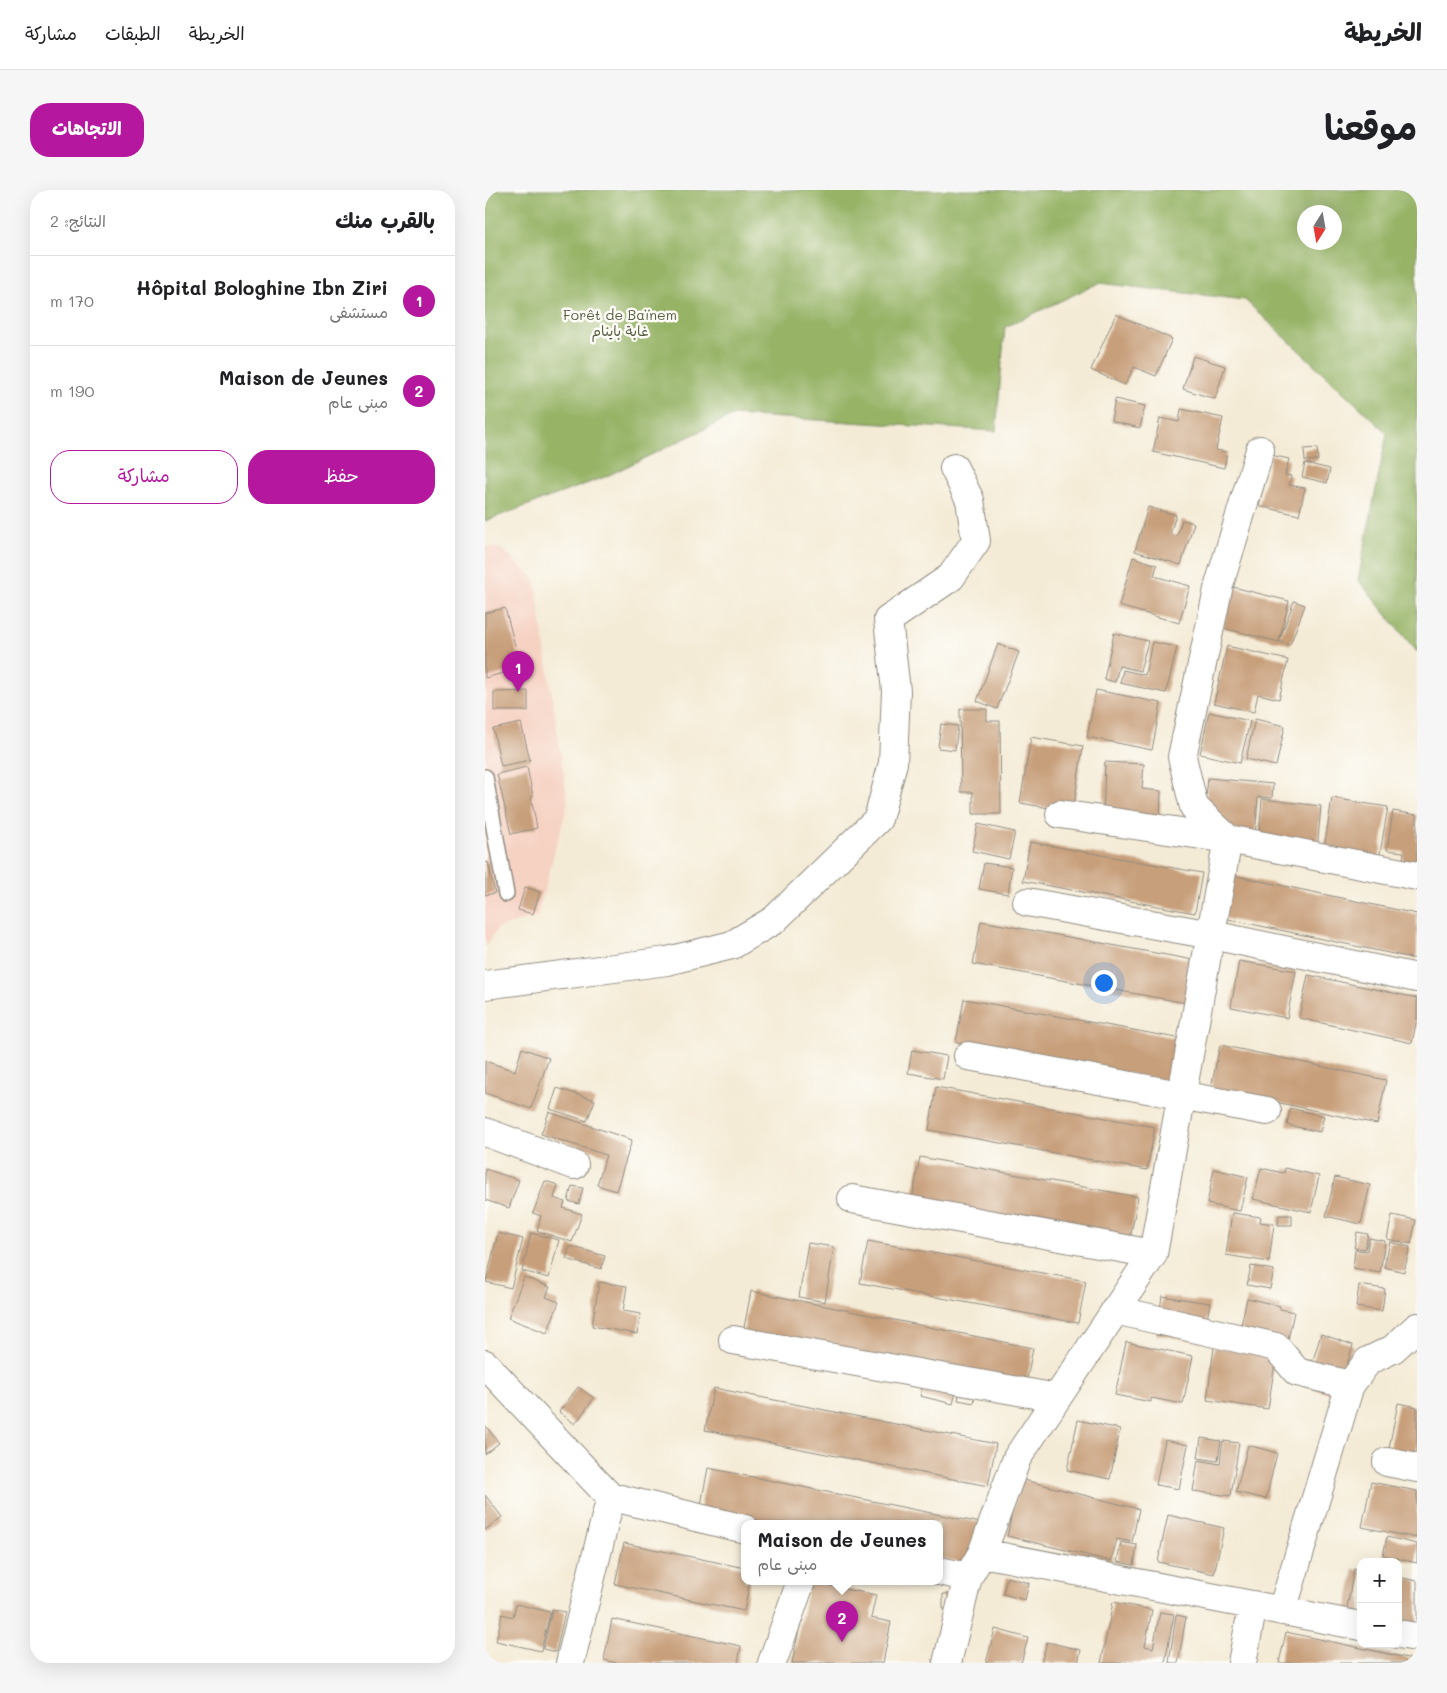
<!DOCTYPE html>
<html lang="ar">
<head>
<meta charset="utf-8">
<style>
	:root { --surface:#fff; --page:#f6f6f6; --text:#202124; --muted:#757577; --line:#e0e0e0; --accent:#b5179e }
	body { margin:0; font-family:Mali,"Playpen Sans Arabic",sans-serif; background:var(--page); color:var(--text); direction:rtl }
	.controls { position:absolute; right:15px; bottom:15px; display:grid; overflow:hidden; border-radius:10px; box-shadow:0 5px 20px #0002 }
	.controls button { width:45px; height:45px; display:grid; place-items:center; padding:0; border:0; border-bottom:1px solid var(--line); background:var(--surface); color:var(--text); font:25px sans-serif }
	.compass { position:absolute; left:812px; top:15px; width:45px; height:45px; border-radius:50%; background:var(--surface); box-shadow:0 5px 20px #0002; rotate:191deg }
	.you { position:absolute; left:618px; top:792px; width:18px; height:18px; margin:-12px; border:4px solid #fff; border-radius:50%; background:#1a73e8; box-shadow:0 0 0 8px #1a73e833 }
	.badge { display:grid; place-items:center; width:32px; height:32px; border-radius:50%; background:var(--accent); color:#fff; font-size:16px; font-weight:700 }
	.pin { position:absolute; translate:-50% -41px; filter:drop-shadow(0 1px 2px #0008) }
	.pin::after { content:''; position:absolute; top:26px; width:18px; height:15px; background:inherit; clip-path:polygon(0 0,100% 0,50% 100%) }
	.popup { position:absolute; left:256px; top:1330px; width:202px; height:65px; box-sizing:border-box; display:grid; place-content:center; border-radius:10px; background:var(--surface); filter:drop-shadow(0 1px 4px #0005); font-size:16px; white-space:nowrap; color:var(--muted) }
	.popup b { font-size:19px; color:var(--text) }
	.popup::after { content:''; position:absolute; left:50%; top:100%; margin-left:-10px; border:10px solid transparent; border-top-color:var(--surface) }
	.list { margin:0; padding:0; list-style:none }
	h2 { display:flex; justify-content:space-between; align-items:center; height:65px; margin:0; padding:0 20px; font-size:21px }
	h2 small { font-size:16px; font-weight:400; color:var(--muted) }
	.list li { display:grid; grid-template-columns:32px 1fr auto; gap:15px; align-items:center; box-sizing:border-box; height:90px; padding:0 20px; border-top:1px solid var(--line) }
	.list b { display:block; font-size:19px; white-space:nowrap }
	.list p { margin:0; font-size:16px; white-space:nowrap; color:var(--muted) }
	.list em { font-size:16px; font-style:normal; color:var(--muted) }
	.actions { display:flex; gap:10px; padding:15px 20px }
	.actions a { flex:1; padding:11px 0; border:1px solid var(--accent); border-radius:20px; text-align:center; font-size:18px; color:var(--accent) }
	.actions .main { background:var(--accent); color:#fff }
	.map { position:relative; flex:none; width:932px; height:1473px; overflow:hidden; direction:ltr; border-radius:20px }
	header { display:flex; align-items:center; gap:30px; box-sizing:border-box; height:70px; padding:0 25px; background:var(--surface); border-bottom:1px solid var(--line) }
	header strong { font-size:24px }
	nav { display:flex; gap:28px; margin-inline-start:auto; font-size:18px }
	.intro { display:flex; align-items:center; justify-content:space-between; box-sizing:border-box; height:120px; padding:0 30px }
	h1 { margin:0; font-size:35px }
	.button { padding:12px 22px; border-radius:20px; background:var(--accent); color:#fff; font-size:18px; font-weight:700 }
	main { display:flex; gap:30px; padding:0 30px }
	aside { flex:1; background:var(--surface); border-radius:20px; box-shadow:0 5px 20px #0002 }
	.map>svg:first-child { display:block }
	.built { fill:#f6d2c3 }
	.forest { fill:#96b366; stroke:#606f48; fill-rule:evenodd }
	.building { fill:#c79f7a }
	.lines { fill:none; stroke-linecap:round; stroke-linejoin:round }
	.service-casing { stroke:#908b80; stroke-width:18 }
	.minor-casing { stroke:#908b80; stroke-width:30 }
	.service { stroke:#fff; stroke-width:15 }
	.minor { stroke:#fff; stroke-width:28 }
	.labels { text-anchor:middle; stroke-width:5; stroke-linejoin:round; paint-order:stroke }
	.park-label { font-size:14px; fill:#575d41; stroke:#fdfcf7 }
</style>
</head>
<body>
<header>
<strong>الخريطة</strong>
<nav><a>الخريطة</a><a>الطبقات</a><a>مشاركة</a></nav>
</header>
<div class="intro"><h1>موقعنا</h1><a class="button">الاتجاهات</a></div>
<main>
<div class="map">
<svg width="932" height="1473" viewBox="0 0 932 1473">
	<rect width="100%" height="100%" fill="#fdfcf7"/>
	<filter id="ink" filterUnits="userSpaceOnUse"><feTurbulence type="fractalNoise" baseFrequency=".02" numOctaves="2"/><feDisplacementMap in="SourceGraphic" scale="10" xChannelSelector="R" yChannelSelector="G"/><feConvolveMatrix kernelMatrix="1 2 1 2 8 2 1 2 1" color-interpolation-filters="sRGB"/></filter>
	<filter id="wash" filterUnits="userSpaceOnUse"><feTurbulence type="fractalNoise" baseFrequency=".0096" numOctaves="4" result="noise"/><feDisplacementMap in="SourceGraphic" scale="20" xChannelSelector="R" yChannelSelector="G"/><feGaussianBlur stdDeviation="1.12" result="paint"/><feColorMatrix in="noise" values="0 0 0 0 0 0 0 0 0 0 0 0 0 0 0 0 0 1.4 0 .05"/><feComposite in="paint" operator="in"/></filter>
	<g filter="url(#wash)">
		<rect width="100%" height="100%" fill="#f4ebd6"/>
		<!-- built -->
		<path class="built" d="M0,356L17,359L50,390L83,613L52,726L13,738L0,758Z"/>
		<!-- forest -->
		<path class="forest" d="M0,0H932V462L873,390L902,243L760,110L614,93L520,137L511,241L249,225L120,287L0,331ZM819,22H849V52H819Z"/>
		<g id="blocks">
			<!-- building -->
			<path class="building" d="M631,124L687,149L671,186L649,177L640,195L606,180Z
				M708,166L740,176L730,209L698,199Z
				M630,209L660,216L655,238L626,231Z
				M696,219L738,228L731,260L742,262L739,278L668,262L675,228L694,232Z
				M832,258L833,270L820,271L819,259Z
				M786,265L804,269L800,285L806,286L804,295L820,298L814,325L774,316Z
				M820,273L845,279L842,293L817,287Z
				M663,317L691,325L685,344L692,346L697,330L709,333L696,375L650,361Z
				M648,367L672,375L669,386L705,396L694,433L634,416Z
				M748,397L804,411L794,452L738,438Z
				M809,411L820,415L805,455L794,451Z
				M20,418L36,478L0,488V423Z
				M629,443L663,451L655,481L634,476L630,492L619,489Z
				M667,452L692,457L681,503L635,493L638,480L660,485Z
				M513,454L534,462L512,519L492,511Z
				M742,456L803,470L794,509L773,504L769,522L729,513Z
				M611,500L676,513L667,560L602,547Z
				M43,501V521H9V502Z
				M475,519H502V531H515L516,624H488V602H476Z
				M724,522L765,531L755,573L715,564Z
				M770,529L800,536L791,576L761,569Z
				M36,533L45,570L16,576L8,539Z
				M456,534L473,536L470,560L453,558Z
				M546,547L598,556L588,622L535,613Z
				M620,572L659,574L657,599L676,601L675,632L618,630Z
				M42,577L48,606L46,607L52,638L26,644L12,584Z
				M723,588L788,594L787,608L773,607L770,647L719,628Z
				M847,608L903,617L894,669L839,659Z
				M777,609L836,616L831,671L774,646Z
				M908,621L932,625V685L916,683L919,662L902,660Z
				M493,634L530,642L524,669L487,661Z
				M545,652L717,683L710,723L538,691Z
				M3,672L10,703L0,705V673Z
				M499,673L527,677L523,704L494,699Z
				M747,685L932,724V769L738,728Z
				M40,697L55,702L48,724L33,720Z
				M496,731L714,771L707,814L488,774Z
				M754,771L811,781L802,828L746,817Z
				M823,785L932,808V829L927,853L814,828Z
				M479,809L697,849L689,892L471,852Z
				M735,855L901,890L892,934L726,898Z
				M37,858L64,868L46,919L0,903V871L30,881Z
				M427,860L462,866L458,889L423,883Z
				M451,897L670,937L662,980L444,940Z
				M72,898L110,910L102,931L65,919Z
				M805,918L839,926L835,942L802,935Z
				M64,922L147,950L131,1001L112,995L121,965L56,944Z
				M435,967L653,1007L645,1049L427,1010Z
				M776,978L799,983L800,978L834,986L826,1022L768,1009Z
				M0,979L34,990L24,1018L0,1010Z
				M729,979L763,987L755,1021L722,1014Z
				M850,987L885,995L876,1034L841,1026Z
				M60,991L73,995L69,1008L80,1012L78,1018L97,1024L87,1052L52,1041L56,1026L48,1023Z
				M87,996L98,998L94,1014L83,1011Z
				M747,1023L776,1027L775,1032L789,1034L784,1072L741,1065Z
				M794,1025H807V1035H793Z
				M907,1025L931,1030L926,1054L902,1049Z
				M872,1042L883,1044L880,1059L869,1058Z
				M13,1043L38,1049L26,1098L1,1092Z
				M46,1043L74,1050L64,1088L37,1081Z
				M884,1048L900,1051L895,1083L868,1078L870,1060L882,1061Z
				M383,1051L601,1091L593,1133L375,1093Z
				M905,1052L925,1057L919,1082L899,1077Z
				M323,1053L349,1057L340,1112L314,1107Z
				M85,1056L120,1066L116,1079L81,1069Z
				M766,1076L789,1080L785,1099L762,1095Z
				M39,1087L65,1097L61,1107L74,1112L62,1143L23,1128Z
				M114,1092L142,1096L138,1121L156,1124L152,1144L107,1136Z
				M874,1095L900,1099L897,1121L871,1117Z
				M266,1101L548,1158L540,1200L258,1143Z
				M677,1106L725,1113L718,1152L671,1145Z
				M762,1108L795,1116V1119L809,1122L800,1163L752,1153Z
				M836,1144L868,1155L852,1206L820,1196Z
				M641,1152L708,1166L698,1214L666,1208V1212L630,1205Z
				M729,1157L791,1166L783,1219L722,1210Z
				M440,1186L473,1194L468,1214L435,1206Z
				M476,1193L492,1196L489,1213L473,1210Z
				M93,1197L109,1208L90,1234L74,1222Z
				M229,1198L511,1254L503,1296L220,1240Z
				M913,1213L932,1217V1264L904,1258Z
				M593,1230L635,1239L625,1289L582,1280Z
				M0,1235L14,1253L0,1264Z
				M716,1248L736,1251L733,1271L713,1268Z
				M680,1250L703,1255L694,1299L671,1295Z
				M738,1251L754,1253L746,1306L708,1301L713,1270L735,1274Z
				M763,1255L792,1263L781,1309L751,1302Z
				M223,1278L506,1335L498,1376L454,1368V1333H281L215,1320Z
				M535,1289L654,1319L647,1352L632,1349L626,1371L522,1346Z
				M886,1292L932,1301V1348L877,1337Z
				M0,1305L17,1327L0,1340Z
				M683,1325L739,1338L729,1384L673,1372Z
				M902,1347L932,1354V1373L898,1365Z
				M636,1352L652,1355L649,1375L632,1372Z
				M139,1353L260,1378V1391H265L259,1421L130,1394Z
				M869,1379L876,1380V1427L861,1424Z
				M522,1387L544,1393L540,1410L518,1404Z
				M913,1387L932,1391V1438L913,1434Z
				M324,1392L391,1405L386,1428L406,1432L398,1473H307Z
				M458,1404H476V1419H458Z
				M628,1412L667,1420L660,1456L668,1458L675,1422L689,1424L680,1473H616Z
				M31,1414L65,1422L56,1461L11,1451L17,1424L28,1427Z
				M67,1419L80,1422L71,1462L58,1459Z
				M691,1425L701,1427L693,1473H684Z
				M127,1429L256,1456L253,1473H132L119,1470Z
				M510,1439L543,1448L536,1473H501Z
				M801,1442L932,1470V1473H794Z
				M562,1452L596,1460L593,1473H556Z"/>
		</g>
	</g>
	<g filter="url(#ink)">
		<use href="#blocks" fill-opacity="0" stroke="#908b80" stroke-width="1"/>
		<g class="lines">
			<defs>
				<path id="service" d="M0,587L21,704"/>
				<path id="minor" d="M575,624L743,649L932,686
					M542,712L727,745L932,788
					M0,795L182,771L247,755L289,730L393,629L408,573L411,501L403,430L466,387L491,351L485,310L469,278
					M483,866L782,921
					M0,942L89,975
					M367,1009L668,1064
					M630,1120L791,1157L812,1182L865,1195
					M248,1150L572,1208
					M0,1174L129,1311
					M902,1272L932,1278
					M497,1363L876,1436
					M454,1381L483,1387
					M797,1421L865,1195L883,1171L908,1159L932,1137
					M913,1444L932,1447
					M85,1473L123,1318L129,1311L136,1309L260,1339
					M287,1473L316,1391
					M462,1473L483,1387L497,1363L532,1268L668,1064L743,649L709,617L697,567L734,395L775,260
					M757,1473L768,1415"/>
			</defs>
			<!-- service casing -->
			<use href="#service" class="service-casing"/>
			<!-- minor casing -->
			<use href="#minor" class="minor-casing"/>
			<!-- service -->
			<use href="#service" class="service"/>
			<!-- minor -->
			<use href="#minor" class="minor"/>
		</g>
	</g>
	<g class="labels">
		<!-- park labels -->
		<g class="park-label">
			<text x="135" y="130">Forêt de Baïnem<tspan x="135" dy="16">غابة باينام</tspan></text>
		</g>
	</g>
</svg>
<div class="controls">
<button>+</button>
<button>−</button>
</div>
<svg class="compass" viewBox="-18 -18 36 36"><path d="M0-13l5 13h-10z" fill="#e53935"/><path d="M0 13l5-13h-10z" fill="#757577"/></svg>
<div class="you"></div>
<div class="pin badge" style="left:33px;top:502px">1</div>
<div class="pin badge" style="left:357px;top:1452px">2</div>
<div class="popup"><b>Maison de Jeunes</b>مبنى عام</div>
</div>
<aside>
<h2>بالقرب منك<small>النتائج: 2</small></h2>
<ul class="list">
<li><span class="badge">1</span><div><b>Hôpital Bologhine Ibn Ziri</b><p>مستشفى</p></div><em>170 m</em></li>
<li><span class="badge">2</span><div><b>Maison de Jeunes</b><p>مبنى عام</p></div><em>190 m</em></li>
</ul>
<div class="actions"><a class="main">حفظ</a><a>مشاركة</a></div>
</aside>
</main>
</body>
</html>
